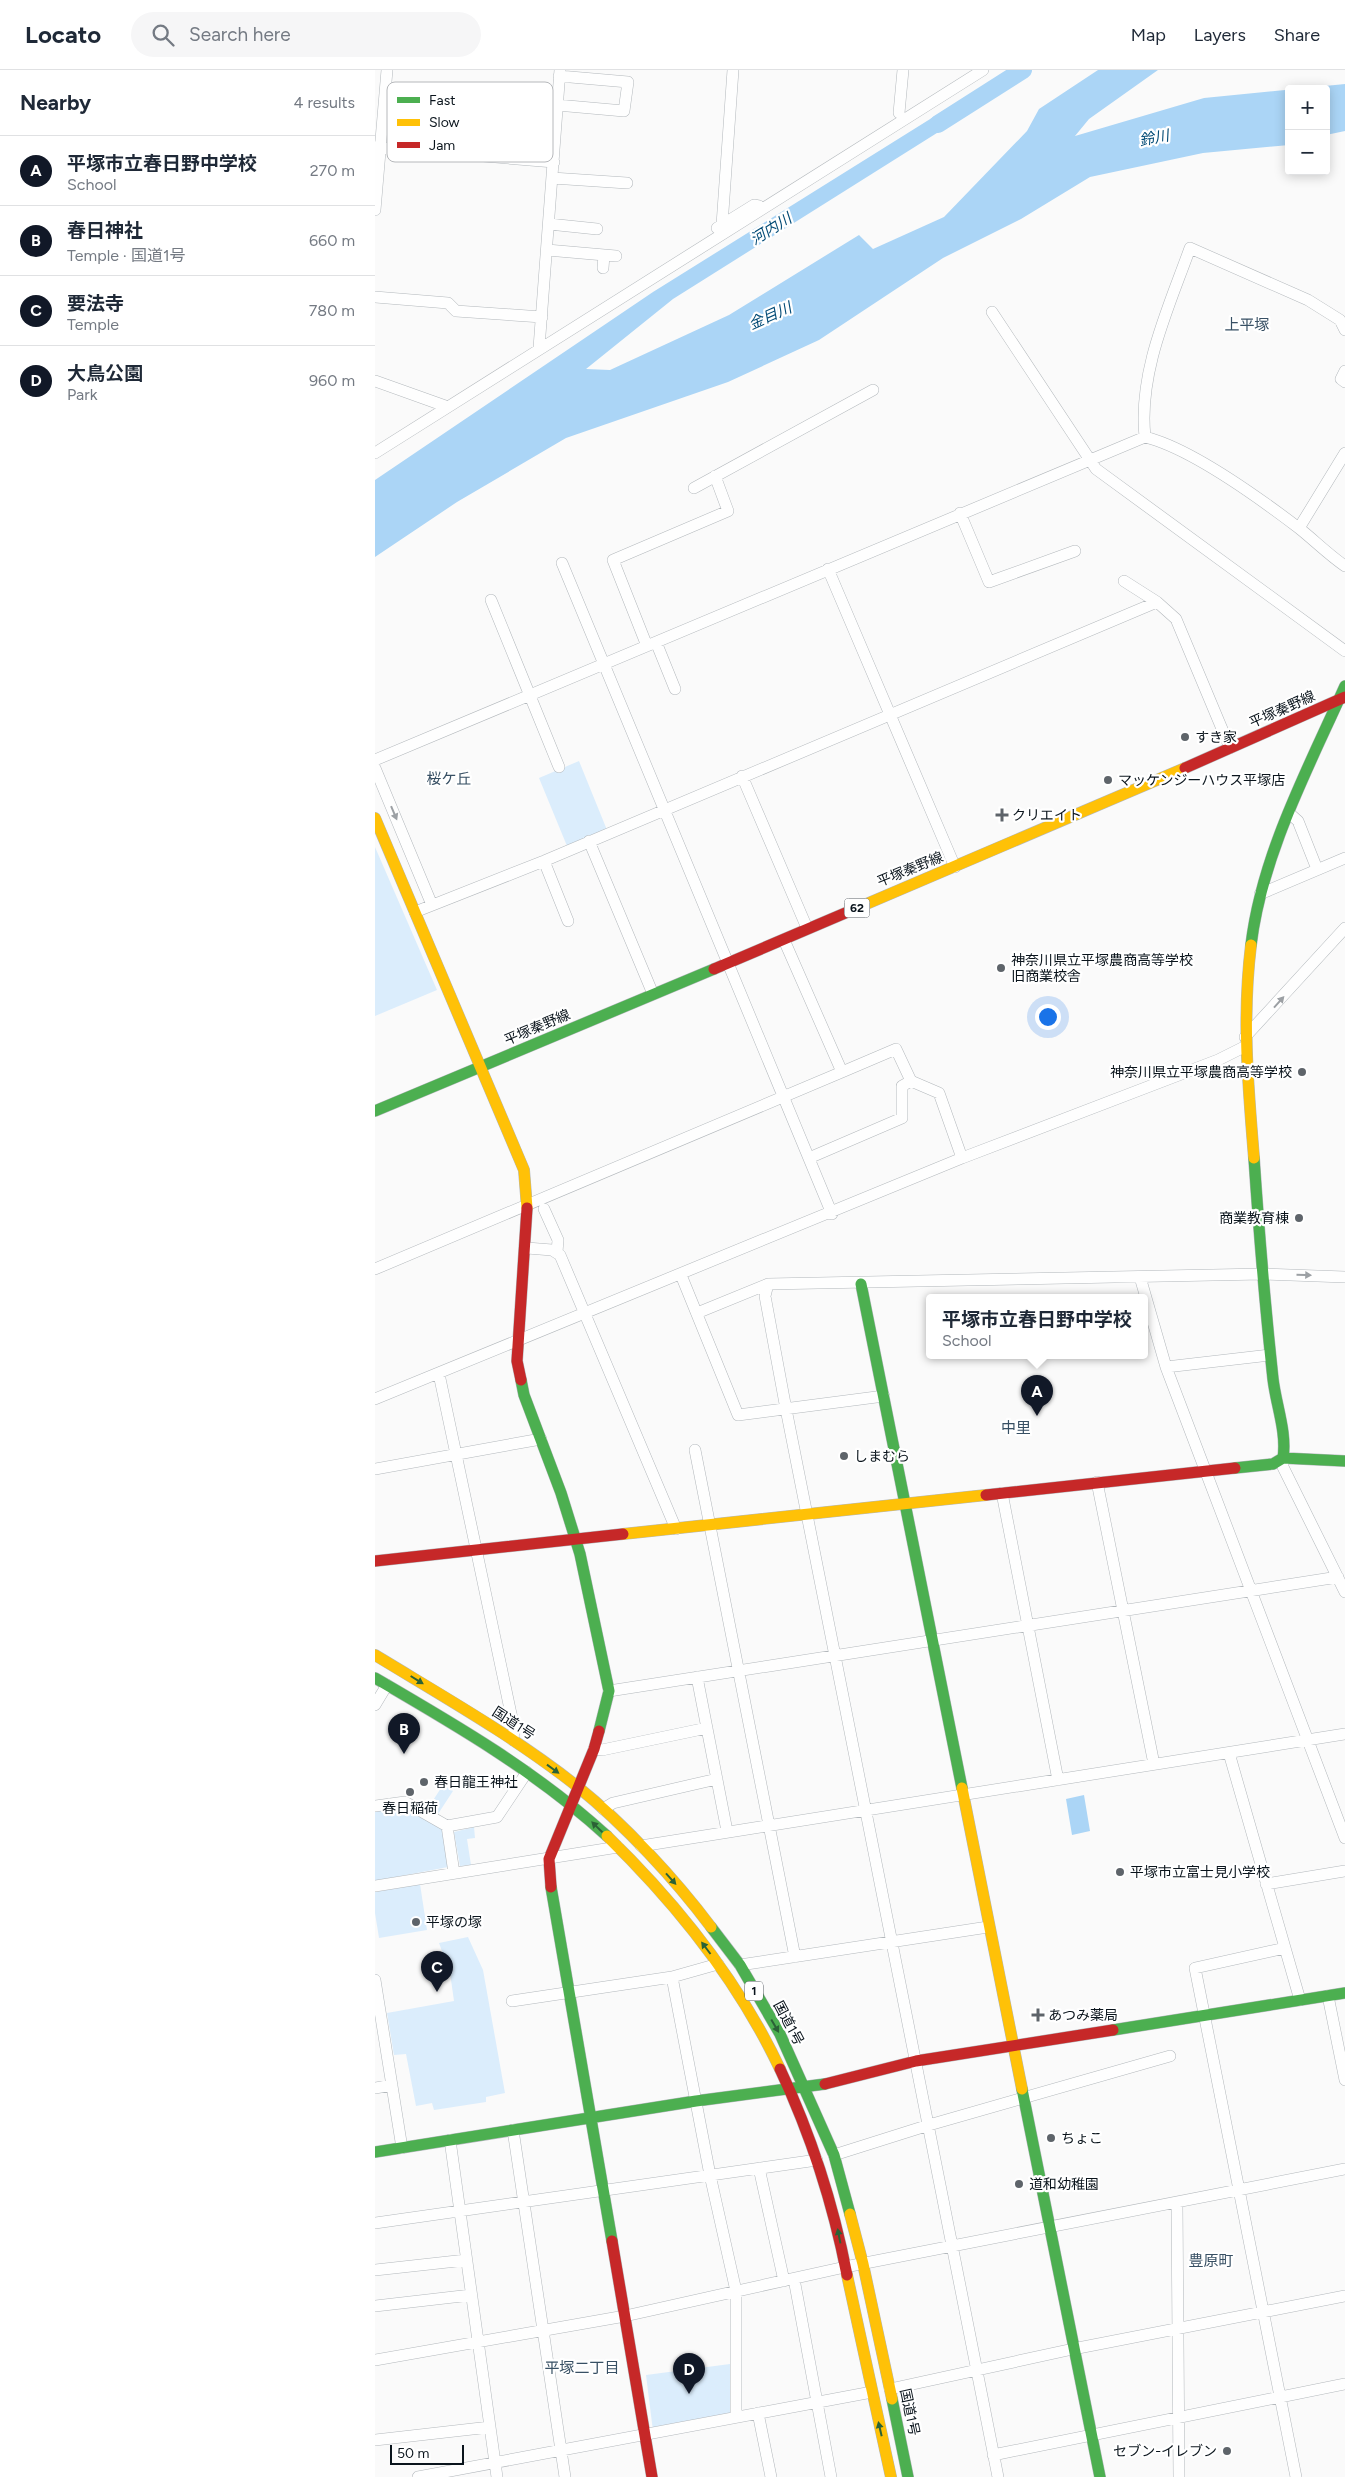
<!DOCTYPE html>
<html lang="en">
<head>
<meta charset="utf-8">
<style>
	:root { --surface:#fff; --page:#f6f6f7; --text:#1f2937; --muted:#747a83; --line:#e0e1e3; --accent:#111827 }
	body { margin:0; font-family:Figtree,"Noto Sans JP",sans-serif; background:var(--page); color:var(--text) }
	.controls { position:absolute; right:15px; top:15px; display:grid; overflow:hidden; border-radius:5px; box-shadow:0 2px 12px #0003 }
	.controls button { width:45px; height:45px; display:grid; place-items:center; padding:0; border:0; border-bottom:1px solid var(--line); background:var(--surface); color:var(--text); font:25px sans-serif }
	.scale { position:absolute; left:15px; bottom:12px; width:74px; box-sizing:border-box; padding-left:5px; border:2px solid #0a141c; border-top:0; font-size:14px; line-height:18px; white-space:nowrap; color:#0a141c; -webkit-text-stroke:4px #fff; paint-order:stroke }
	.you { position:absolute; left:672px; top:946px; width:18px; height:18px; margin:-12px; border:4px solid #fff; border-radius:50%; background:#1a73e8; box-shadow:0 0 0 8px #1a73e833 }
	.badge { display:grid; place-items:center; width:32px; height:32px; border-radius:50%; background:var(--accent); color:#fff; font-size:16px; font-weight:700 }
	.pin { position:absolute; translate:-50% -41px; filter:drop-shadow(0 1px 2px #0008) }
	.pin::after { content:''; position:absolute; top:26px; width:18px; height:15px; background:inherit; clip-path:polygon(0 0,100% 0,50% 100%) }
	.popup { position:absolute; left:551px; top:1224px; width:222px; height:65px; box-sizing:border-box; display:grid; place-content:center; border-radius:5px; background:var(--surface); filter:drop-shadow(0 1px 4px #0005); font-size:16px; white-space:nowrap; color:var(--muted) }
	.popup b { font-size:19px; color:var(--text) }
	.popup::after { content:''; position:absolute; left:50%; top:100%; margin-left:-10px; border:10px solid transparent; border-top-color:var(--surface) }
	.list { margin:0; padding:0; list-style:none }
	h2 { display:flex; justify-content:space-between; align-items:center; height:65px; margin:0; padding:0 20px; font-size:21px }
	h2 small { font-size:16px; font-weight:400; color:var(--muted) }
	.list li { display:grid; grid-template-columns:32px 1fr auto; gap:15px; align-items:center; box-sizing:border-box; height:70px; padding:0 20px; border-top:1px solid var(--line) }
	.list b { display:block; font-size:19px; white-space:nowrap }
	.list p { margin:0; font-size:16px; white-space:nowrap; color:var(--muted) }
	.list em { font-size:16px; font-style:normal; color:var(--muted) }
	.icon { flex:none; width:28px; height:28px; fill:none; stroke:currentColor; stroke-width:2; stroke-linecap:round; stroke-linejoin:round }
	.map { position:relative; flex:none; width:970px; height:2407px; overflow:hidden }
	header { display:flex; align-items:center; gap:30px; box-sizing:border-box; height:70px; padding:0 25px; background:var(--surface); border-bottom:1px solid var(--line) }
	header strong { font-size:24px }
	nav { display:flex; gap:28px; margin-inline-start:auto; font-size:18px }
	.search { width:350px; height:45px; background:var(--page); display:flex; align-items:center; gap:12px; box-sizing:border-box; padding:0 18px; border-radius:28px; color:var(--muted); font-size:19px }
	main { display:flex }
	aside { flex:1; background:var(--surface) }
	.map>svg:first-child { display:block }
	.green { fill:#dbedfc }
	.water { fill:#abd5f6 }
	.lines { fill:none; stroke-linecap:round; stroke-linejoin:round }
	.river { stroke:#abd5f6; stroke-width:18 }
	.street-casing { stroke:#b3b8bc; stroke-width:12 }
	.fast-casing { stroke:#b3b8bc; stroke-width:12 }
	.slow-casing { stroke:#b3b8bc; stroke-width:12 }
	.jam-casing { stroke:#b3b8bc; stroke-width:12 }
	.street { stroke:#fefefe; stroke-width:11 }
	.fast { stroke:#4caf50; stroke-width:11 }
	.slow { stroke:#ffc107; stroke-width:11 }
	.jam { stroke:#c62828; stroke-width:11 }
	.oneway { fill:#9ca0a4 }
	.oneway2 { fill:#2b6236 }
	.poi-dot { fill:#5e646a; stroke:#fff; stroke-width:2 }
	.labels { text-anchor:middle; stroke-width:4.5; stroke-linejoin:round; paint-order:stroke }
	.shield { fill:#fff; stroke:#545a60; stroke-width:1 }
	.shield-label { font-size:12px; font-weight:bold; fill:#0a141c }
	.street-label { font-size:14px; fill:#0a141c; stroke:#fff }
	.poi-label { font-size:14px; fill:#0a141c; stroke:#fff; text-anchor:start }
	.water-label { font-size:15px; font-style:italic; fill:#004a75; stroke:#fff }
	.neighbourhood-label { font-size:15px; fill:#385064; stroke:#fff }
	.key { fill:#fff; stroke:#b6b8bb; stroke-width:1 }
	.key-label { font-size:14px; fill:#0a141c }
</style>
</head>
<body>
<header>
<strong>Locato</strong>
<div class="search"><svg class="icon" aria-label="search" viewBox="0 0 24 24"><circle cx="10" cy="10" r="6"/><path d="M15 15l6 6"/></svg>Search here</div>
<nav><a>Map</a><a>Layers</a><a>Share</a></nav>
</header>
<main>
<aside>
<h2>Nearby<small>4 results</small></h2>
<ul class="list">
<li><span class="badge">A</span><div><b>平塚市立春日野中学校</b><p>School</p></div><em>270 m</em></li>
<li><span class="badge">B</span><div><b>春日神社</b><p>Temple · 国道1号</p></div><em>660 m</em></li>
<li><span class="badge">C</span><div><b>要法寺</b><p>Temple</p></div><em>780 m</em></li>
<li><span class="badge">D</span><div><b>大鳥公園</b><p>Park</p></div><em>960 m</em></li>
</ul>
</aside>
<div class="map">
<svg width="970" height="2407" viewBox="0 0 970 2407">
	<rect width="100%" height="100%" fill="#fafafa"/>
	<!-- green -->
	<path class="green" d="M204,691L232,760L192,776L164,708Z
		M0,777L62,920L0,946Z
		M68,1715L78,1721L63,1744L53,1738Z
		M28,1737L67,1759L73,1797L0,1811V1741Z
		M99,1757L100,1768L92,1769L96,1795L85,1796L79,1762Z
		M45,1814L52,1860L4,1868L0,1843V1822Z
		M93,1867L108,1900L130,2023L111,2027V2032L59,2040L57,2033L41,2036L31,1984L19,1985L12,1943L79,1931L75,1903L64,1873Z
		M355,2294L356,2342L354,2346L278,2361L271,2305Z"/>
	<!-- water -->
	<path class="water" d="M723,0H783L714,49L700,66L829,28L970,14V61L951,65V19H914V75L828,83L715,107L646,149L568,188L444,270L353,312L191,368L82,432L0,487V410L278,222L584,31L581,51L298,229L211,299L235,300L354,245L484,165L498,179L569,147L652,61L664,39Z
		M709,1725L715,1761L697,1765L691,1729Z"/>
	<g class="lines">
		<!-- river -->
		<path class="river" d="M563,54L648,0"/>
		<defs>
			<path id="street" d="M182,35L249,41L253,12L184,6
				M524,43L528,0
				M0,77L179,92
				M177,108L252,113
				M0,140L12,0
				M174,154L222,159
				M347,155L358,0
				M342,158L379,135L384,136
				M172,180L241,186
				M228,198L229,185
				M0,227L73,233L81,241L167,247
				M617,242L721,399L970,581
				M164,278L185,0
				M970,301L966,309L970,312
				M0,311L73,337
				M770,367C763,302 794,237 815,178L933,230L965,250L970,260
				M0,383L608,0
				M319,418L498,320
				M585,443L614,512L700,481
				M924,458L970,383
				M187,493L457,1144
				M453,499L580,797
				M749,511L782,532L801,549L855,678
				M116,530L184,697
				M281,572L300,619
				M272,576L238,490L353,441L340,406
				M0,690L770,367C815,378 887,430 925,459C940,471 954,485 970,496
				M0,698L57,835
				M367,706L432,858
				M914,743L923,751L942,799
				M214,771L278,924
				M169,791L193,851
				M885,824L970,788
				M40,842L169,791L782,532
				M409,870L467,1002L521,979L536,1011L564,1023L587,1088
				M870,967L970,858
				M434,1088L527,1048V1016L536,1011
				M169,1139L183,1170L182,1182
				M152,1178L177,1180L185,1185L301,1459
				M0,1199L467,1002
				M306,1205L363,1345L509,1326
				M765,1207L791,1297L970,1768
				M393,1214L390,1226L411,1339L623,2407
				M322,1243L393,1214L887,1204L970,1207
				M791,1297L895,1285
				M64,1304L139,1658L138,1670
				M0,1329L587,1088L843,990L871,976
				M320,1380L420,1887
				M908,1388V1397L970,1522
				M0,1399L166,1369
				M722,1412L779,1694
				M627,1423L683,1710
				M322,1607L352,1761
				M234,1621L963,1507
				M0,1635L12,1615
				M219,1679L227,1680L332,1658
				M854,1683L925,1930
				M0,1736L30,1732L72,1756L79,1803
				M228,1739L238,1733L342,1709
				M72,1756L122,1747L152,1702
				M266,1776L970,1664
				M891,1814L970,1801
				M0,1816L243,1777
				M910,1878L820,1898L921,2407
				M365,1895L613,1857
				M297,1907L335,2105L361,2221V2347
				M0,1910L27,2078
				M953,1926L970,2010
				M137,1931L297,1907L343,1894
				M0,2018L17,2015
				M138,2060L190,2407
				M75,2070L122,2407
				M459,2085L554,2055L795,1986
				M384,2098L409,2211
				M802,2133L804,2407
				M0,2153L442,2090
				M0,2200L91,2190
				M419,2209L456,2407
				M0,2236L96,2225
				M0,2290L250,2246L470,2197L970,2099
				M515,2319L698,2279L970,2226
				M383,2343L396,2407
				M0,2370L115,2357
				M618,2385L970,2314
				M43,2407L497,2322"/>
			<path id="fast" d="M876,875C887,784 933,699 970,616
				M0,1041L339,899
				M879,1088C884,1162 890,1235 898,1309C901,1335 912,1362 908,1388
				M486,1214L587,1718
				M146,1310L149,1325L186,1423L205,1484L234,1621L224,1661
				M860,1398L898,1394L908,1388L970,1391
				M0,1608C81,1655 162,1702 232,1766
				M176,1817L237,2171
				M336,1857L365,1895L405,1964L459,2085L475,2144
				M738,1960L970,1923
				M647,2019L725,2407
				M0,2082L321,2031L450,2014
				M517,2329L533,2407"/>
			<path id="slow" d="M0,748L149,1100L152,1138
				M482,838L810,698
				M876,875C867,949 873,1015 879,1088
				M248,1464L611,1425
				M0,1585C69,1627 140,1667 203,1717C250,1755 300,1809 336,1857
				M587,1718L647,2019
				M232,1766C302,1834 363,1910 405,1999
				M475,2144L488,2194L517,2329
				M472,2205L516,2407"/>
			<path id="jam" d="M810,698L970,627
				M339,899L482,838
				M146,1310L142,1291L152,1138
				M611,1425L860,1398
				M0,1491L248,1464
				M176,1817L174,1789L219,1679L224,1661
				M405,1999C436,2065 458,2133 472,2205
				M450,2014L541,1991L738,1960
				M237,2171L277,2407"/>
		</defs>
		<!-- street casing -->
		<use href="#street" class="street-casing"/>
		<!-- fast casing -->
		<use href="#fast" class="fast-casing"/>
		<!-- slow casing -->
		<use href="#slow" class="slow-casing"/>
		<!-- jam casing -->
		<use href="#jam" class="jam-casing"/>
		<!-- street -->
		<use href="#street" class="street"/>
		<!-- fast -->
		<use href="#fast" class="fast"/>
		<!-- slow -->
		<use href="#slow" class="slow"/>
		<!-- jam -->
		<use href="#jam" class="jam"/>
	</g>
	<!-- one-way arrows -->
	<defs><path id="oneway-solid" d="M-6-.8H1V-3.2L6.5 0L1 3.2V.8H-6Z" transform="scale(1.25)"/></defs>
	<g class="oneway">
		<use href="#oneway-solid" transform="translate(19 743) rotate(67)"/>
		<use href="#oneway-solid" transform="translate(904 932) rotate(-48)"/>
		<use href="#oneway-solid" transform="translate(929 1205) rotate(2)"/>
	</g>
	<g class="oneway2">
		<use href="#oneway-solid" transform="translate(42 1610) rotate(32)"/>
		<use href="#oneway-solid" transform="translate(178 1699) rotate(36)"/>
		<use href="#oneway-solid" transform="translate(222 1757) rotate(-136)"/>
		<use href="#oneway-solid" transform="translate(296 1809) rotate(48)"/>
		<use href="#oneway-solid" transform="translate(331 1878) rotate(-127)"/>
		<use href="#oneway-solid" transform="translate(400 1956) rotate(60)"/>
		<use href="#oneway-solid" transform="translate(464 2166) rotate(-101)"/>
		<use href="#oneway-solid" transform="translate(505 2359) rotate(-103)"/>
	</g>
	<!-- markers -->
	<g class="poi-dot">
		<circle cx="810" cy="667" r="5"/>
		<circle cx="733" cy="710" r="5"/>
		<path d="M624.5 737.5h5v5h5v5h-5v5h-5v-5h-5v-5h5z"/>
		<circle cx="626" cy="898" r="5"/>
		<circle cx="927" cy="1002" r="5"/>
		<circle cx="924" cy="1148" r="5"/>
		<circle cx="469" cy="1386" r="5"/>
		<circle cx="49" cy="1712" r="5"/>
		<circle cx="35" cy="1722" r="5"/>
		<circle cx="745" cy="1802" r="5"/>
		<circle cx="41" cy="1852" r="5"/>
		<path d="M660.5 1937.5h5v5h5v5h-5v5h-5v-5h-5v-5h5z"/>
		<circle cx="676" cy="2068" r="5"/>
		<circle cx="644" cy="2114" r="5"/>
		<circle cx="852" cy="2381" r="5"/>
	</g>
	<g class="labels">
		<!-- shield labels -->
		<g class="shield">
			<rect x="469.5" y="828.5" width="25" height="19" rx="4"/>
			<rect x="370" y="1911.5" width="18" height="19" rx="4"/>
		</g>
		<g class="shield-label">
			<text x="482" y="842">62</text>
			<text x="379" y="1925">1</text>
		</g>
		<!-- street labels -->
		<g class="street-label">
			<text transform="translate(907 639) rotate(-24)" y="5">平塚秦野線</text>
			<text transform="translate(535 799) rotate(-22)" y="5">平塚秦野線</text>
			<text transform="translate(162 957) rotate(-23)" y="5">平塚秦野線</text>
			<text transform="translate(139 1653) rotate(33)" y="5">国道1号</text>
			<text transform="translate(414 1953) rotate(62)" y="5">国道1号</text>
			<text transform="translate(535 2342) rotate(78)" y="5">国道1号</text>
		</g>
		<!-- poi labels -->
		<g class="poi-label">
			<text x="820" y="672">すき家</text>
			<text x="743" y="715">マッケンジーハウス平塚店</text>
			<text x="637" y="750">クリエイト</text>
			<text x="636" y="895">神奈川県立平塚農商高等学校<tspan x="636" dy="16">旧商業校舎</tspan></text>
			<text x="917" y="1007" text-anchor="end">神奈川県立平塚農商高等学校</text>
			<text x="914" y="1153" text-anchor="end">商業教育棟</text>
			<text x="479" y="1391">しまむら</text>
			<text x="59" y="1717">春日龍王神社</text>
			<text x="35" y="1743" text-anchor="middle">春日稲荷</text>
			<text x="755" y="1807">平塚市立富士見小学校</text>
			<text x="51" y="1857">平塚の塚</text>
			<text x="673" y="1950">あつみ薬局</text>
			<text x="686" y="2073">ちょこ</text>
			<text x="654" y="2119">道和幼稚園</text>
			<text x="842" y="2386" text-anchor="end">セブン-イレブン</text>
		</g>
		<!-- water labels -->
		<g class="water-label">
			<text transform="translate(779 68) rotate(-11)" y="5">鈴川</text>
			<text transform="translate(396 159) rotate(-32)" y="5">河内川</text>
			<text transform="translate(395 246) rotate(-24)" y="5">金目川</text>
		</g>
		<!-- neighbourhood labels -->
		<g class="neighbourhood-label">
			<text x="872" y="260">上平塚</text>
			<text x="74" y="714">桜ケ丘</text>
			<text x="641" y="1363">中里</text>
			<text x="836" y="2196">豊原町</text>
			<text x="207" y="2303">平塚二丁目</text>
		</g>
	</g>
	<!-- legend -->
	<rect x="12" y="12" width="166" height="80" rx="8" class="key"/>
	<rect x="22" y="27" width="23" height="6" fill="#4caf50"/>
	<rect x="22" y="49" width="23" height="7" fill="#ffc107"/>
	<rect x="22" y="72" width="23" height="6" fill="#c62828"/>
	<g class="key-label">
		<text x="54" y="35">Fast</text>
		<text x="54" y="57">Slow</text>
		<text x="54" y="80">Jam</text>
	</g>
</svg>
<div class="controls">
<button>+</button>
<button>−</button>
</div>
<div class="scale">50 m</div>
<div class="you"></div>
<div class="pin badge" style="left:662px;top:1346px">A</div>
<div class="popup"><b>平塚市立春日野中学校</b>School</div>
<div class="pin badge" style="left:29px;top:1684px">B</div>
<div class="pin badge" style="left:62px;top:1922px">C</div>
<div class="pin badge" style="left:314px;top:2324px">D</div>
</div>
</main>
</body>
</html>
